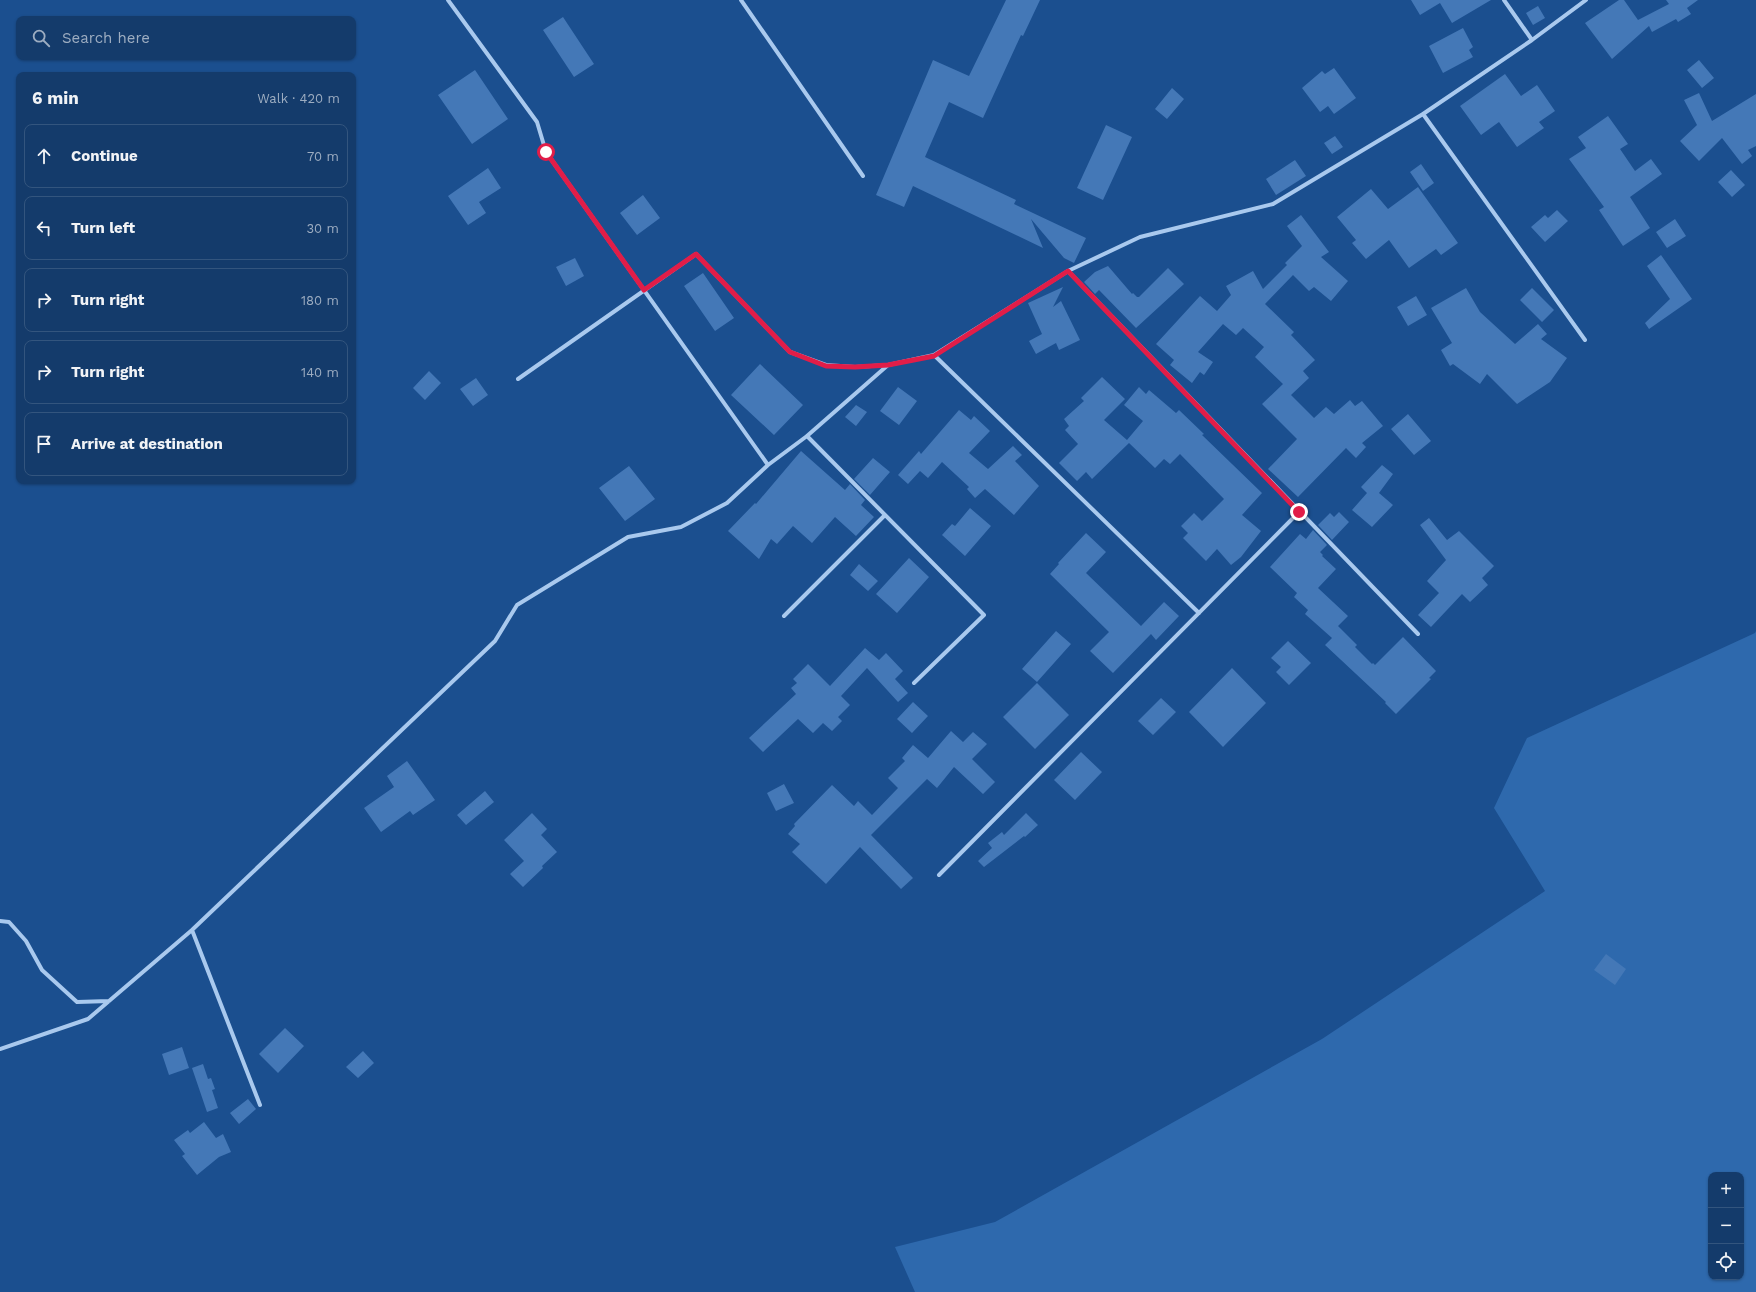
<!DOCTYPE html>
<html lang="en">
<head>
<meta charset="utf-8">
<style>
	:root { --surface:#143b6b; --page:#214673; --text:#f1f3f6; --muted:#9dadc1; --line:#33557e }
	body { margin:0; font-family:"Work Sans",sans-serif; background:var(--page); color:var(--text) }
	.controls { position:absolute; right:12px; bottom:12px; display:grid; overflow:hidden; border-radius:8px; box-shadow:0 1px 3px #0004 }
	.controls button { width:36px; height:36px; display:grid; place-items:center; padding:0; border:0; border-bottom:1px solid var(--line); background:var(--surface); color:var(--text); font:20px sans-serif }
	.stop { position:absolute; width:12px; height:12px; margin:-9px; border:3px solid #e11d48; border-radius:50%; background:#fff }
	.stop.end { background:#e11d48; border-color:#fff; box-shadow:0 1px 4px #0008 }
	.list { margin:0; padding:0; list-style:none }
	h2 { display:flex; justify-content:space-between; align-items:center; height:52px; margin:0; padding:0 16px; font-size:17px }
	h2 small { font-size:13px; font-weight:400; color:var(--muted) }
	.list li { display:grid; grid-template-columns:26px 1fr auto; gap:12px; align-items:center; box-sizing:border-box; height:64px; margin:0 8px 8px; padding:0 8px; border:1px solid var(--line); border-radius:8px }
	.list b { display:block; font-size:15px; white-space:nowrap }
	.list em { font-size:13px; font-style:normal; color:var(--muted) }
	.icon { flex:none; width:22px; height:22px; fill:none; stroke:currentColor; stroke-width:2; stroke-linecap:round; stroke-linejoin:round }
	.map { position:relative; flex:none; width:1756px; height:1292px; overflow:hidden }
	.search { position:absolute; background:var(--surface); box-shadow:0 1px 3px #0004; left:16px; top:16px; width:340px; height:44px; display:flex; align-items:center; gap:10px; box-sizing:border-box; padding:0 14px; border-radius:8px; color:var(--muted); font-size:15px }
	.panel { position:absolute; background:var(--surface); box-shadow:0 1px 3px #0004; left:16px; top:72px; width:340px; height:412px; border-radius:8px }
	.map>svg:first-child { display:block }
	.green { fill:#2e69ad; fill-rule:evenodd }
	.building { fill:#4478b7 }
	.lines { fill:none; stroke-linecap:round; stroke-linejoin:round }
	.street { stroke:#a9c9ee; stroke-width:4 }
	.route { stroke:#e11d48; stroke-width:5 }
</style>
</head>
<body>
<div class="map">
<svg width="1756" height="1292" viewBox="0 0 1756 1292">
	<rect width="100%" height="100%" fill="#1b4f8f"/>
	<!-- green -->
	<path class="green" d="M1756,631V1292H915L895,1247L995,1222L1322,1039L1545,891L1494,808L1527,738L1755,633ZM1711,1175H1741V1277H1711Z"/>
	<!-- building -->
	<path class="building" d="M1006,0H1040L1023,36L1021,35L983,118L949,102L925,157L1016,200L1014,204L1086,238L1074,263L1064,258L1031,219L1043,248L913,186L904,207L876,195L933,60L969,76Z
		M1411,0H1491L1452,23L1440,3L1420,15Z
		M1619,0H1624L1638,20L1669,4L1666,0H1698L1687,8L1691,14L1678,22L1676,19L1652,32L1649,26L1612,59L1585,23Z
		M1538,6L1545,18L1533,25L1526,13Z
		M563,17L594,64L574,77L543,30Z
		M1463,28L1473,47L1469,50L1473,57L1443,73L1429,46Z
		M1699,60L1714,78L1702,88L1687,70Z
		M1334,68L1356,98L1334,114L1328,106L1320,112L1302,88L1322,71L1325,74Z
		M475,70L508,119L472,144L438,95Z
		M1505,74L1521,96L1537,85L1555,111L1539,122L1544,128L1517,147L1499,122L1481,135L1460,106Z
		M1172,88L1184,99L1167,119L1155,109Z
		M1699,93L1712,121L1756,94V146L1748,150L1752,156L1742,164L1722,138L1699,161L1680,141L1697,125L1684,100Z
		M1608,116L1628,144L1620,149L1635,171L1651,159L1662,174L1630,197L1650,228L1623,246L1599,210L1604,207L1569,159L1586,148L1578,137Z
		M1106,125L1132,137L1103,200L1077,188Z
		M1335,136L1343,147L1332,154L1324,143Z
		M1295,160L1306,176L1276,195L1266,179Z
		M1421,164L1434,183L1423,191L1410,172Z
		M488,168L501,188L479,202L486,213L468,225L448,196Z
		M1731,170L1745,185L1732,197L1718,182Z
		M1418,187L1458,243L1441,255L1436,249L1409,268L1389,240L1366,259L1352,243L1356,240L1337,217L1371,189L1388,209Z
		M643,195L660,218L637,235L620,213Z
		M1557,210L1568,221L1545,242L1531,227L1545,215L1548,218Z
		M1301,215L1329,252L1321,257L1348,281L1331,301L1314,287L1309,291L1293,275L1265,304L1294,332L1291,335L1315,360L1303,371L1309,378L1291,395L1314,418L1326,407L1334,414L1350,400L1355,406L1362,401L1383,426L1362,443L1366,447L1356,458L1346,448L1298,497L1268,469L1297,439L1262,404L1283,384L1255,357L1264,347L1243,328L1236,335L1223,324L1198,352L1213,362L1204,375L1200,372L1192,383L1170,365L1174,360L1156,344L1200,296L1217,311L1231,295L1226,286L1253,271L1263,289L1287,265L1285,263L1302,246L1287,226Z
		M1675,219L1686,236L1667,248L1656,232Z
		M1661,255L1692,299L1649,329L1645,323L1670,299L1647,266Z
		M575,258L584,276L566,286L556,267Z
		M1108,266L1132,294L1133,293L1137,297H1139L1168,268L1184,284L1136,328L1099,290L1095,294L1084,282L1095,272Z
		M703,273L734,318L715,331L684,286Z
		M1063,287L1053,307L1061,301L1080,340L1059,350L1056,343L1036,354L1029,341L1042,334L1028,303Z
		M1466,288L1480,312L1515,344L1538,324L1547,334L1541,339L1567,358L1550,382L1517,404L1487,374L1480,384L1453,364L1450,366L1441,350L1452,343L1431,308Z
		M1532,288L1554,310L1542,322L1520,300Z
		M1416,296L1427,315L1408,326L1397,307Z
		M760,364L803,405L774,435L731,395Z
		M429,371L441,383L425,400L413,388Z
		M1102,377L1125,399L1104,420L1127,440L1143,421L1124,405L1139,387L1146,394L1149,390L1176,413L1179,410L1204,434L1202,435L1262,493L1242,515L1261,531L1241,557L1231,565L1217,549L1206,561L1183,538L1188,533L1181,526L1194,513L1202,521L1224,499L1180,454L1170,464L1164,459L1155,468L1129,443L1092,479L1086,472L1077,481L1059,463L1078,444L1065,430L1069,426L1064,419L1084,401L1081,398Z
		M476,378L488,395L473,406L460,389Z
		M898,387L917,401L899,425L880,411Z
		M856,405L867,412L856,426L845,417Z
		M959,410L971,420L974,416L990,431L969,453L988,469L1013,446L1022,455L1015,461L1039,486L1014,515L985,489L975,498L967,489L969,487L942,462L928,478L920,471L908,484L898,475L919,451L921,454Z
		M1408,414L1431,441L1414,455L1391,429Z
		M801,451L845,490L850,484L865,500L861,505L874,517L856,536L835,517L812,543L793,526L777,544L771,539L759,559L728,531L755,503L756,504Z
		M873,458L890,472L870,495L854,479Z
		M1382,465L1393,474L1379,493L1393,505L1372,527L1352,510L1367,493L1361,487Z
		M629,466L655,499L625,521L599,488Z
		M970,508L991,526L965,556L942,535L952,524L955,526Z
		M1339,512L1349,522L1332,540L1318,525L1330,513L1334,517Z
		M1429,518L1447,540L1459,531L1494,566L1482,578L1488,585L1470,602L1462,594L1431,627L1418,615L1439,593L1427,581L1446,560L1420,525Z
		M1313,530L1327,545L1320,552L1323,555L1322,556L1336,569L1318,588L1348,616L1338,626L1357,645L1355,647L1372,664L1373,663L1375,665L1403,637L1436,671L1429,678L1431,679L1396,714L1385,703L1386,702L1325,645L1332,638L1305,614L1308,610L1294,597L1297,593L1270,567L1300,534L1306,539Z
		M1086,533L1106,552L1086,573L1141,626L1164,602L1179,616L1156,640L1151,634L1113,673L1090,651L1109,632L1050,574L1059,564L1058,563Z
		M909,558L929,577L897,613L876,594Z
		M859,564L878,581L868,591L850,575Z
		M1056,631L1071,644L1037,682L1022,669Z
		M1288,641L1311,663L1289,685L1276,672L1281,667L1271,658Z
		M865,648L879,660L886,653L903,671L895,679L908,693L898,702L867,668L841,696L850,705L838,717L842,721L832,731L823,723L813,733L798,719L763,752L749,738L796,694L791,688L797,683L793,679L808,664L830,686Z
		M1232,668L1266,703L1223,747L1189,712Z
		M1037,683L1069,715L1035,749L1003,717Z
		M1161,698L1176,712L1153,735L1138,721Z
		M913,702L928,716L912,733L897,719Z
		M951,731L963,742L973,732L987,744L972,759L995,782L983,794L954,767L937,788L927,779L871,835L913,878L901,889L860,847L826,884L792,852L800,844L788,834L795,826L794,824L832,785L854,806L858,801L872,815L898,788L888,778L905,761L902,758L913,745L928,758Z
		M1081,752L1102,772L1075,800L1054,780Z
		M407,761L435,800L413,815L410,811L381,832L364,808L394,787L387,776Z
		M784,784L794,803L776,811L767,793Z
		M485,791L494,802L466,825L457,815Z
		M532,813L547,829L541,835L557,852L542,866L543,868L523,887L510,874L524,861L504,840Z
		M1026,813L1038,825L1025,837L1024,836L984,867L978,861L992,848L988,843L1002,832L1004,835Z
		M1606,954L1626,969L1615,985L1594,970Z
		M285,1028L304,1046L278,1073L259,1054Z
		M182,1047L189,1068L169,1075L162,1054Z
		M363,1051L374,1063L358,1078L346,1067Z
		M203,1064L208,1079L211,1078L215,1089L212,1090L218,1108L207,1112L192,1068Z
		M248,1099L256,1109L239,1124L230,1113Z
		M204,1122L216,1138L223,1134L231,1152L219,1157L197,1175L182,1156L185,1154L174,1140L188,1130L190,1133Z"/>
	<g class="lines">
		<!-- street -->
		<path class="street" d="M448,0L537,122L546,152L768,465
			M741,0L863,176
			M1504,0L1532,40
			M1423,114L1585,340
			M1068,271L1418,634
			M934,355L1199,613
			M518,379L696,254L790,352L826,365L855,367L888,365
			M807,436L984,615L914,683
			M784,616L885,515
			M939,875L1299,512
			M0,921L9,922L26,941L42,970L77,1002L109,1001
			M192,930L260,1105
			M0,1049L88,1019L192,930L495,641L517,605L628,537L681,527L727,503L768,465L807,436L888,365L934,355L1068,271L1140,237L1273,204L1423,114L1532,40L1586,0"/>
	</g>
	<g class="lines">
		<!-- route -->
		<path class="route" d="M546,152L644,290L696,254L790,352L826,366L855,367L888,365L934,356L1068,271L1299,512"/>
	</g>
</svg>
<div class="controls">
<button>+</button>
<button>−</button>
<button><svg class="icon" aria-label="locate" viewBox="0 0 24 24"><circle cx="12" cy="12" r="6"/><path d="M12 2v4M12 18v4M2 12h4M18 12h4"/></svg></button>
</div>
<div class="stop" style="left:546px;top:152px"></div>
<div class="stop end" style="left:1299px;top:512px"></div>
<div class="search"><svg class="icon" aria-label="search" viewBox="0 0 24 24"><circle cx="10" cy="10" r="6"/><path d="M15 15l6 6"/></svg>Search here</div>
<section class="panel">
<h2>6 min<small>Walk · 420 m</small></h2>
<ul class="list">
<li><svg class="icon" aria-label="ahead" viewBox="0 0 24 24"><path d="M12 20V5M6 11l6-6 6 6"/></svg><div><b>Continue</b></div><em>70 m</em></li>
<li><svg class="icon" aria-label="left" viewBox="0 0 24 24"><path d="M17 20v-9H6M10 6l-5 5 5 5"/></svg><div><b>Turn left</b></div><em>30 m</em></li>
<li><svg class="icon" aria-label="right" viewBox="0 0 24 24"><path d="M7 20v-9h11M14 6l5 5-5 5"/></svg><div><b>Turn right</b></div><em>180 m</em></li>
<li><svg class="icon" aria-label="right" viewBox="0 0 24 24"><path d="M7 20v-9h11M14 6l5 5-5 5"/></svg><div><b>Turn right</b></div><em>140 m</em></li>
<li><svg class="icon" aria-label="arrive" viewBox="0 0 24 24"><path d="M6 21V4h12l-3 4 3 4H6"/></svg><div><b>Arrive at destination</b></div></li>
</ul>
</section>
</div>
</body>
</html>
